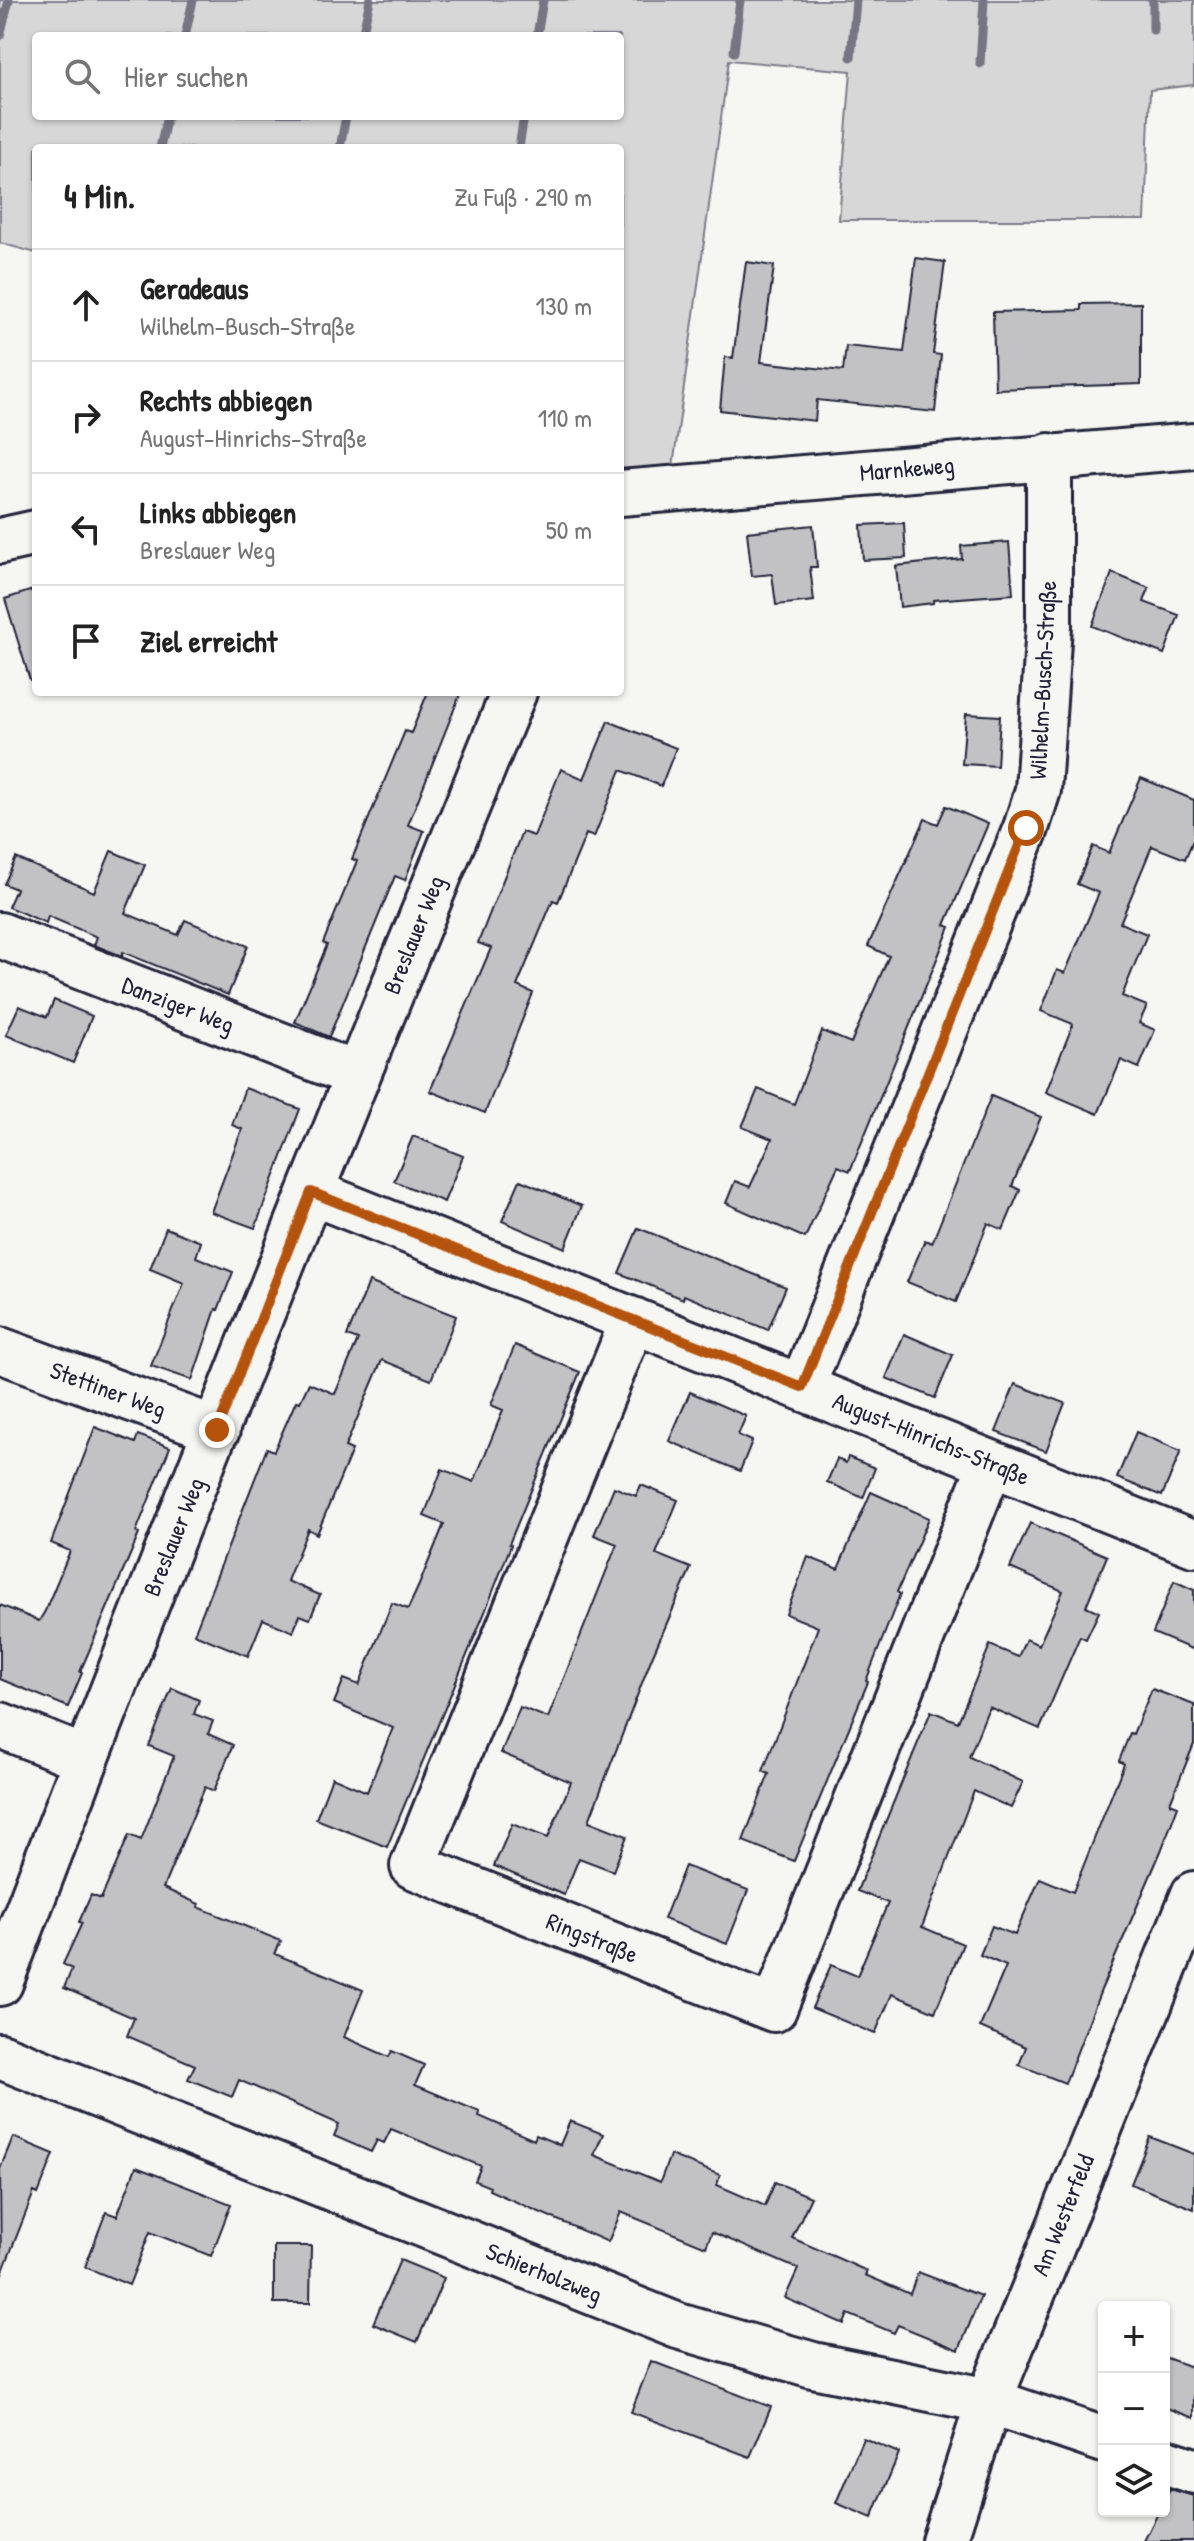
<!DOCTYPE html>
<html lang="de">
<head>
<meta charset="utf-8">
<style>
	:root { --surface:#fff; --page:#f2f2f2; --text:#222; --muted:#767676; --line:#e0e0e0 }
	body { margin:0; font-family:"Patrick Hand",sans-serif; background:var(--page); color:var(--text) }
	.controls { position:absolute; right:24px; bottom:24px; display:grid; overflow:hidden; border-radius:8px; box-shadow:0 2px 6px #0004 }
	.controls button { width:72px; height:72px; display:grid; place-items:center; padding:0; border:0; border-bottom:2px solid var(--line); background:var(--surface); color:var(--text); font:40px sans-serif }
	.stop { position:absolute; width:24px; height:24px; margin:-18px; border:6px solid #b45309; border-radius:50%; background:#fff }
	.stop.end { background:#b45309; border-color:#fff; box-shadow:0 2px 8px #0008 }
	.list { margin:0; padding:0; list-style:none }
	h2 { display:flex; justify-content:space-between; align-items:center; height:104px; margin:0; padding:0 32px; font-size:34px }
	h2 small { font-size:26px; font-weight:400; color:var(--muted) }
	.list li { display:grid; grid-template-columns:52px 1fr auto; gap:24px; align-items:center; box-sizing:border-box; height:112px; padding:0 32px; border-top:2px solid var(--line) }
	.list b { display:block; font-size:30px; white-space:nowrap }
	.list p { margin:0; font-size:26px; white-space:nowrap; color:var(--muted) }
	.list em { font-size:26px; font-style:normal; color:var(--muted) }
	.icon { flex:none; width:44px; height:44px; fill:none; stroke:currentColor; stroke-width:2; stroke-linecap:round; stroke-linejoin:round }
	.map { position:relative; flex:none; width:1194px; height:2541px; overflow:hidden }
	.search { position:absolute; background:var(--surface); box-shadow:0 2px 6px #0004; left:32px; top:32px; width:592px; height:88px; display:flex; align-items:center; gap:20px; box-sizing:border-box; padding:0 28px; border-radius:8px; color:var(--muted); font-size:30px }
	.panel { position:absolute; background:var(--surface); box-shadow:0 2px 6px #0004; left:32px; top:144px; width:592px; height:552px; border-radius:8px }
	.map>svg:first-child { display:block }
	.green { fill:#d7d7d7; stroke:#7c7c89; stroke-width:2; fill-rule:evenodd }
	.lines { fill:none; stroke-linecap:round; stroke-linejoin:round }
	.stream { stroke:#757583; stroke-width:9 }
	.building { fill:#c2c2c4; stroke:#22223b; stroke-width:2 }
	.minor-casing { stroke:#22223b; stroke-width:50 }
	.minor { stroke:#f6f6f2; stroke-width:44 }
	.route { stroke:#b45309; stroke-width:10 }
	.labels { text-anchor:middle; stroke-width:7; stroke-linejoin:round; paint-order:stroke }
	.street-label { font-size:24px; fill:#22223b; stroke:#f6f6f2 }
</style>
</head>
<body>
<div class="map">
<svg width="1194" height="2541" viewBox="0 0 1194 2541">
	<rect width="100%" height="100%" fill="#f6f6f2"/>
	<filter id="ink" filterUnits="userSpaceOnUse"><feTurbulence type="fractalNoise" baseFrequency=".0125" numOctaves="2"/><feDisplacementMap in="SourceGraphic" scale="16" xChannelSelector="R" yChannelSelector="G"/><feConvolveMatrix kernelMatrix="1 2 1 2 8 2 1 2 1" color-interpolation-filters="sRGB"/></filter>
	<g filter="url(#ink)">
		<!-- green -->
		<path class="green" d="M0,0H1194V85L1150,90L1145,220H839L851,71L729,60L672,474L620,476V148H36V253L0,243ZM36,36H620V116H36Z"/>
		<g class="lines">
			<!-- stream -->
			<path class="stream" d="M1153,0V30
				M0,36L9,0
				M185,36L193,0
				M362,36L370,0
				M537,36L543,0
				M734,52L740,0
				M851,57L856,0
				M980,64L984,0
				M160,148L167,116
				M340,148L346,116
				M519,148L524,116"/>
		</g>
		<!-- building -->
		<path class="building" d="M916,258L945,262L933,354L941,355L935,412L817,400L815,421L720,410L725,357L733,358L746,262L774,266L761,362L843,371L846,346L904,352Z
			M1141,303V384L995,389L993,312L1081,310V304Z
			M904,523L906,558L863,560L861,525Z
			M813,525L817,567H810L814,601L776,605L772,574L752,576L747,532Z
			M1009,542L1013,594L933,600V603L900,607L896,566L962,559L961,546Z
			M1112,573L1149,588L1144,602L1179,615L1164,654L1092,626Z
			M36,589V679L30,680L5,599Z
			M428,692H461L408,825L424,831L405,880L395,876L329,1037L295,1022L327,945L323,943L357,861L352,859L405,731L411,733Z
			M966,714L1000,716L997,766L962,764Z
			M608,721L676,748L661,786L621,770L594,837L586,834L558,902L553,900L517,986L533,993L485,1113L430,1091L491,948L478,943L522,832L534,836L561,769L584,779Z
			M1141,778L1194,800V838L1185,859L1152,846L1120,923L1147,934L1122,996L1147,1006L1139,1023L1155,1030L1139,1068L1121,1060L1098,1114L1046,1092L1073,1024L1041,1011L1057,970L1065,973L1099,893L1077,884L1093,846L1109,853Z
			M946,806L988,824L945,925L950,927L850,1171L838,1166L805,1238L726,1203L735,1181L750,1187L772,1139L742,1127L758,1089L794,1104L822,1031L851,1043L889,956L868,946L925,819L938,824Z
			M111,851L145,865L125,913L178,935L185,920L248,946L228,995L123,952L122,956L94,945L97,937L48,916L46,923L8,907L16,889L4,884L16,858L94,892Z
			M54,1000L92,1016L73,1063L6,1035L19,1006L47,1017Z
			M245,1088L300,1109L255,1228L211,1212L242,1129L232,1125Z
			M991,1096L1041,1117L1012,1186L1020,1190L1003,1230L988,1223L956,1302L907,1282L925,1240L932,1243Z
			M413,1136L463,1156L444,1202L394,1181Z
			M520,1180L582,1206L565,1248L502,1221Z
			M166,1228L201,1242L196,1257L233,1272L218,1310L216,1309L192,1380L151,1366L184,1283L150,1269Z
			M638,1228L786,1287L768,1330L684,1295L683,1299L619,1273Z
			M369,1282L456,1316L431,1380L382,1360L345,1447L352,1450L317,1534L308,1529L287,1581L320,1595L310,1619L300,1615L293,1632L263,1619L248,1656L194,1634L267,1448L274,1451L296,1401L300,1402L309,1383L335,1394L358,1340L347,1336Z
			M904,1334L953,1355L935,1398L886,1378Z
			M515,1345L580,1372L509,1544L511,1545L485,1612L387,1847L316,1819L332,1777L367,1792L393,1728L334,1703L344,1679L359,1685L392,1603L408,1609L419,1585L444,1524L424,1516L442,1469L474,1482L503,1410L491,1405Z
			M1015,1384L1065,1403L1046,1451L996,1432Z
			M690,1392L746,1416L738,1435L752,1441L740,1471L669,1441Z
			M95,1427L135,1443L138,1435L170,1447L136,1532L139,1534L80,1672L82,1673L68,1707L0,1679V1605L39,1621L45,1611L70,1551L51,1543Z
			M1136,1432L1181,1451L1162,1496L1117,1478Z
			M848,1457L875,1468L863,1498L827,1482L837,1459L846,1463Z
			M641,1485L678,1500L656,1554L691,1568L652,1657L589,1821L627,1836L613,1871L579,1858L564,1895L494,1866L512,1824L548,1838L571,1782L501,1753L520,1707L548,1718L617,1544L594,1535L614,1487L636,1496Z
			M871,1492L929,1518L897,1592L900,1594L866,1681L868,1682L794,1861L743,1841L769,1774L763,1771L818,1627L786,1614L808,1557L838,1569Z
			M1030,1523L1107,1556L1086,1606L1099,1612L1086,1639L1080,1636L1040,1729L989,1707L969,1757L1023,1782L1011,1808L974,1791L944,1870L922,1927L963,1944L935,2012L892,1994L875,2034L812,2008L831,1965L857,1976L888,1903L857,1891L931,1711L958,1722L990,1645L1018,1657L1026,1639L1039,1645L1063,1591L1010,1568Z
			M1174,1581L1194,1590V1650L1153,1633Z
			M172,1688L199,1700L194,1714L213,1721L208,1734L233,1745L214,1791L205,1787L163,1888L199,1904L198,1907L281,1941L275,1954L363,1990L344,2037L389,2057L392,2051L424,2065L415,2085L480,2112L479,2116L534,2140L536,2135L560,2145L570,2121L603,2134L594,2155L660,2182L670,2155L720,2175L717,2185L765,2206L775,2182L811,2197L792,2238L867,2271L865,2275L910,2294L918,2272L981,2296L959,2350L898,2325L894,2333L848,2314L844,2324L785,2298L798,2269L712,2232L706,2247L621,2212L608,2242L489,2190L490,2187L475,2181L481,2166L391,2129L384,2143L377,2140L371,2152L334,2136L339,2124L239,2080L232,2097L188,2079L195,2065L127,2036L134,2018L64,1988L72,1969L63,1964L82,1923L79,1922L91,1895L101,1899L129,1835L141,1840L174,1756L149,1746Z
			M1152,1689L1194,1705V1744L1170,1803L1178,1806L1161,1851L1101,1990L1065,2083L1019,2065L1026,2047L980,2027L1006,1966L980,1955L992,1926L1015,1935L1040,1878L1073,1892L1124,1764L1119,1761L1130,1733L1133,1734Z
			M685,1866L748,1890L727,1944L664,1919Z
			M13,2137L54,2154L38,2194L34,2192L1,2276L0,2169Z
			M1150,2137L1194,2154V2209L1131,2184Z
			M136,2167L231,2204L211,2256L150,2232L129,2285L85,2267L106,2212L117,2216Z
			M274,2246H311L310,2303H274Z
			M400,2260L444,2278L417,2342L373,2324Z
			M1164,2357L1194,2368V2418L1164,2407Z
			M651,2361L771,2407L750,2457L631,2412Z
			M863,2438L899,2453L872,2518L836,2503Z
			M1170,2489L1194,2496V2541H1144L1159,2511H1164V2501Z"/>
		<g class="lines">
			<defs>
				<path id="minor" d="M620,493L1194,446
					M0,541L36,533
					M0,935L357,1075
					M311,1192L1194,1544
					M633,1320L413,1866L774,2009L991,1463
					M0,1350L217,1430
					M802,1387L1026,828L1038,790L1049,626V456
					M0,1725L86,1759
					M0,1983C165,1550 338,1120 514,692
					M0,2056L678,2326L813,2365L989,2401L1104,2440
					M1164,2461L1194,2471
					M944,2541L989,2401L1194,1894"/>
			</defs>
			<!-- minor casing -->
			<use href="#minor" class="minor-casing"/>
			<!-- minor -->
			<use href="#minor" class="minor"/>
		</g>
	</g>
	<g class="lines" filter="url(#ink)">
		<!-- route -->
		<path class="route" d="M217,1430L311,1192L802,1387L1026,828"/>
	</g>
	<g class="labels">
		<!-- street labels -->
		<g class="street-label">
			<text transform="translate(907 469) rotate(-5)" y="8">Marnkeweg</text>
			<text transform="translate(1043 680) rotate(-87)" y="8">Wilhelm-Busch-Straße</text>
			<text transform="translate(414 935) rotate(-68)" y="8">Breslauer Weg</text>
			<text transform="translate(178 1005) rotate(21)" y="8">Danziger Weg</text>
			<text transform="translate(108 1390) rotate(20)" y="8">Stettiner Weg</text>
			<text transform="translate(931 1439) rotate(22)" y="8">August-Hinrichs-Straße</text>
			<text transform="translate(174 1537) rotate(-68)" y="8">Breslauer Weg</text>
			<text transform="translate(592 1938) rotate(22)" y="8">Ringstraße</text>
			<text transform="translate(1063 2215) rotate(-68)" y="8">Am Westerfeld</text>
			<text transform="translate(544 2273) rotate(22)" y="8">Schierholzweg</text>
		</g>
	</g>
</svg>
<div class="controls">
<button>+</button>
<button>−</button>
<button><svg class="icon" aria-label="layers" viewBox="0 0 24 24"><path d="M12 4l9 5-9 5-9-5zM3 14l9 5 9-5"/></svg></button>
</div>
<div class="stop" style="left:1026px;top:828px"></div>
<div class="stop end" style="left:217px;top:1430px"></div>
<div class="search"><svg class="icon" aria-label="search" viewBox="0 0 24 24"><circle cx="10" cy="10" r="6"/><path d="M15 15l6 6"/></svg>Hier suchen</div>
<section class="panel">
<h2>4 Min.<small>Zu Fuß · 290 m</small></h2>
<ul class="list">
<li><svg class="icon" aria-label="ahead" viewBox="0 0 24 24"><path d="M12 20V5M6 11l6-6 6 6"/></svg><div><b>Geradeaus</b><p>Wilhelm-Busch-Straße</p></div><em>130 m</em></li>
<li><svg class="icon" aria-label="right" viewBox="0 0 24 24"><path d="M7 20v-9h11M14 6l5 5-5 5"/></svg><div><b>Rechts abbiegen</b><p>August-Hinrichs-Straße</p></div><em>110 m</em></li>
<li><svg class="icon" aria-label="left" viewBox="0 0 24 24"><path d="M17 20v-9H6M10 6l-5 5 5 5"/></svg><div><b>Links abbiegen</b><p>Breslauer Weg</p></div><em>50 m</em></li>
<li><svg class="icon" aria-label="arrive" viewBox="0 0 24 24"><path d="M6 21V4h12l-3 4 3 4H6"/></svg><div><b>Ziel erreicht</b></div></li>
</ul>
</section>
</div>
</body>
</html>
